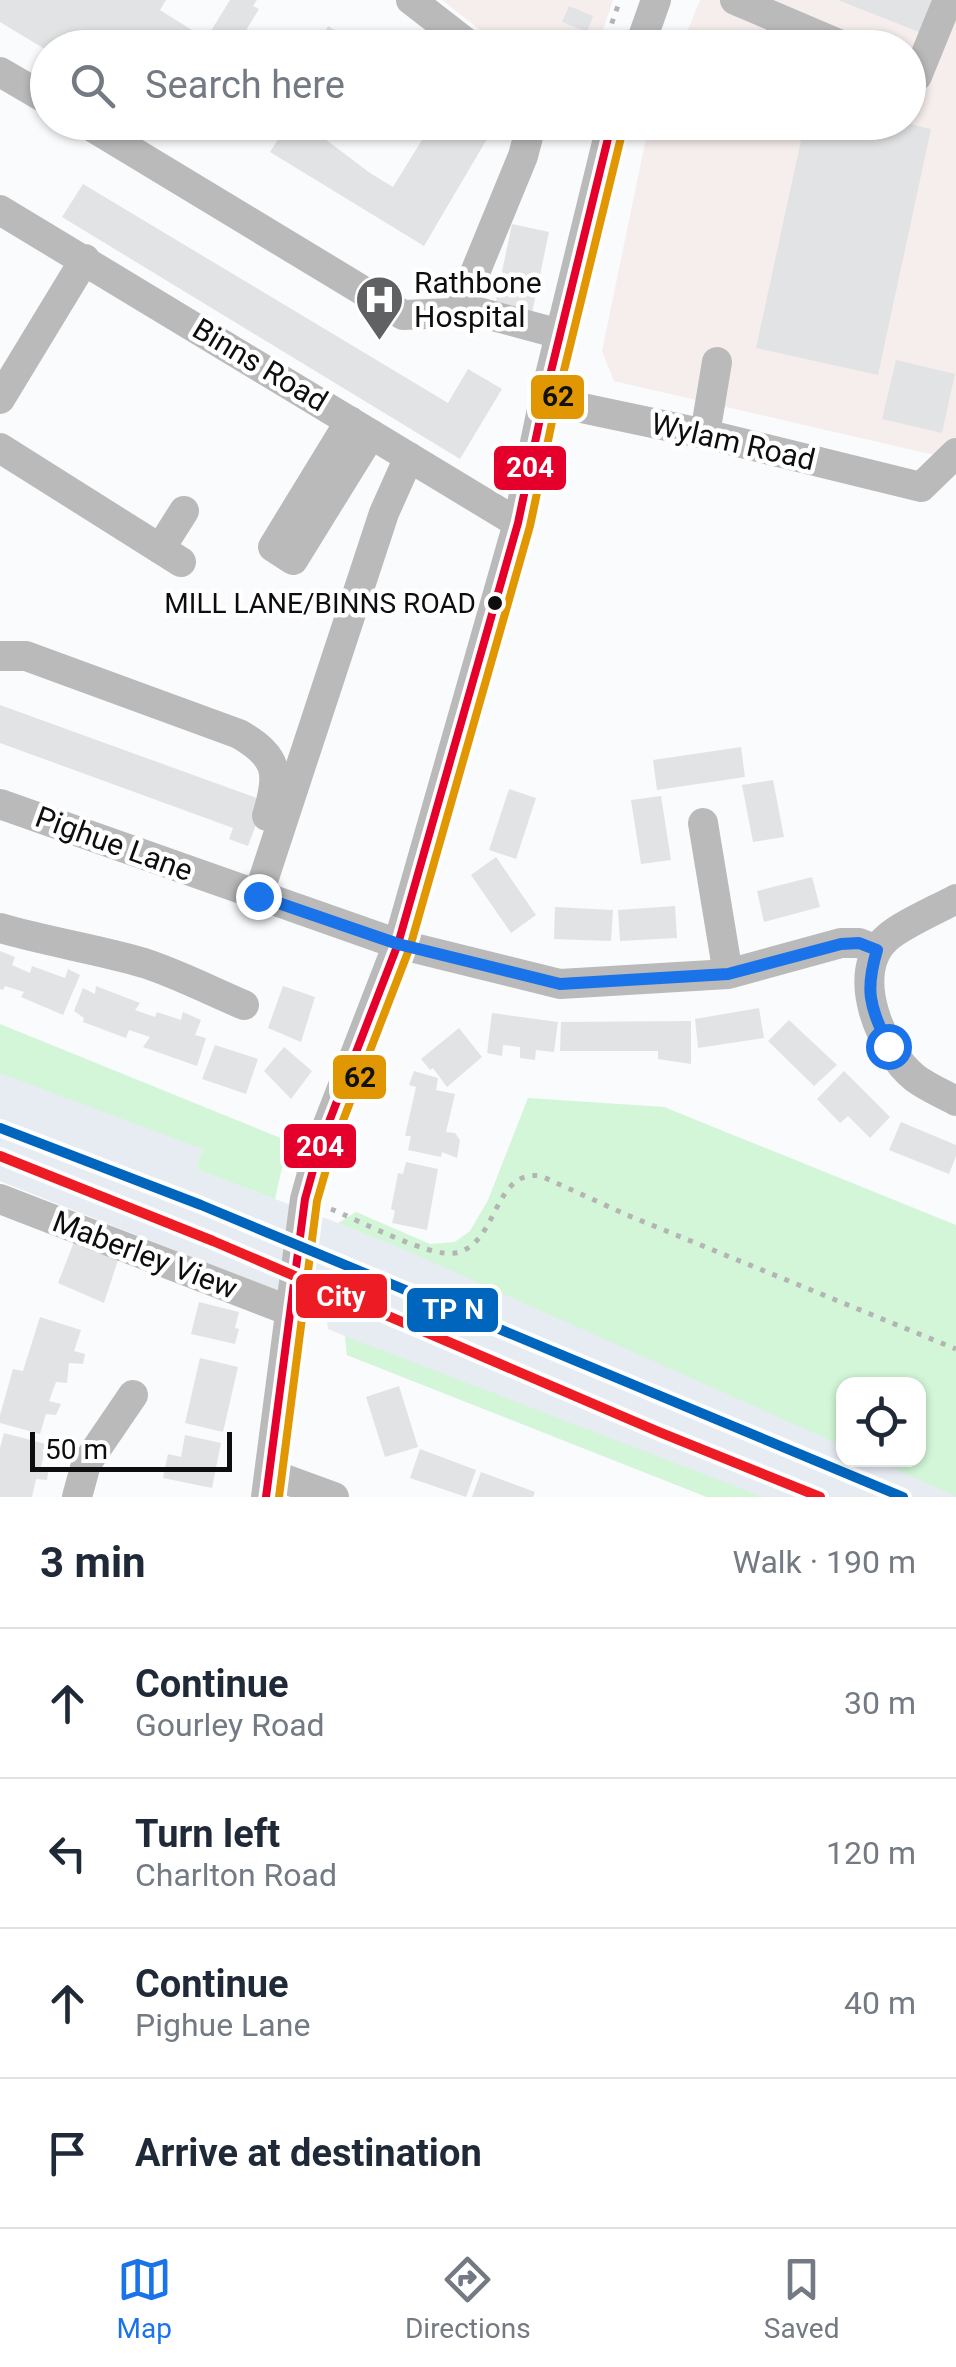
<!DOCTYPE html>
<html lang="en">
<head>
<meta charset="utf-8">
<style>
	:root { --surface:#fff; --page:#f6f6f7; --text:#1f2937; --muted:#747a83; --line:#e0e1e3; --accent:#1a73e8 }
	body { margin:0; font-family:Roboto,sans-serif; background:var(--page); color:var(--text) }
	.controls { position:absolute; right:30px; bottom:30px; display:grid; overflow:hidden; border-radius:20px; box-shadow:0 2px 8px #0004 }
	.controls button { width:90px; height:90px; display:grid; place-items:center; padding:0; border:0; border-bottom:2px solid var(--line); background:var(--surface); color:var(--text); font:50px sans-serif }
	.scale { position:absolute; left:30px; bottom:25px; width:202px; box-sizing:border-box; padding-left:10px; border:5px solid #0e0e10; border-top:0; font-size:28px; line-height:35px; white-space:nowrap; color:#0e0e10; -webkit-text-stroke:8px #fff; paint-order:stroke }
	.stop { position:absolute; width:30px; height:30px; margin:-22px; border:8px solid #1a73e8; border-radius:50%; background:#fff }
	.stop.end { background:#1a73e8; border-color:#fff; box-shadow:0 2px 10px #0008 }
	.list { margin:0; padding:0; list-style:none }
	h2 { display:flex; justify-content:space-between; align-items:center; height:130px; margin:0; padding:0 40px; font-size:42px }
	h2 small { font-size:32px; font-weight:400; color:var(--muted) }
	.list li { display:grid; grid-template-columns:65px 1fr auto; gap:30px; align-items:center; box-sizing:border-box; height:150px; padding:0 40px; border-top:2px solid var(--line) }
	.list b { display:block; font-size:38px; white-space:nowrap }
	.list p { margin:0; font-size:32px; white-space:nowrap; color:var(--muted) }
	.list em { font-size:32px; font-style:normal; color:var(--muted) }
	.icon { flex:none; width:55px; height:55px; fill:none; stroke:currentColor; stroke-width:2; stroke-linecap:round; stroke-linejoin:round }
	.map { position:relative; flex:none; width:956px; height:1497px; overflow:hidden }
	.search { position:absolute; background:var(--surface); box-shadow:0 2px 8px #0004; left:30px; right:30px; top:30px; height:110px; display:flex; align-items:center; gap:25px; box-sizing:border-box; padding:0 35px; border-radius:55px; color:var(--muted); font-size:38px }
	.sheet { height:730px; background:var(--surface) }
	nav { display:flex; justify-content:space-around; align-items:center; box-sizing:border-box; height:140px; border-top:2px solid var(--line); background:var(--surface); font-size:28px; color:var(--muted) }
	nav a { display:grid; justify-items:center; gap:5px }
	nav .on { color:var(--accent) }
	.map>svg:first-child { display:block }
	.commercial { fill:#f6eeec }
	.built { fill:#e7ebf2 }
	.green { fill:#d2f6d7 }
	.building { fill:#e2e3e5 }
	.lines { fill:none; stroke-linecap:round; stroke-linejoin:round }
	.path { stroke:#b4b4b5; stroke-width:5; stroke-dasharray:5 8; stroke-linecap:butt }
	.minor { stroke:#bababb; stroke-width:30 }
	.bus-1-casing { stroke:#fff; stroke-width:15 }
	.bus-2-casing { stroke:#fff; stroke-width:15 }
	.bus-1 { stroke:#e4002b; stroke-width:8 }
	.bus-2 { stroke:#e09702; stroke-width:8 }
	.rail-1-casing { stroke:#fff; stroke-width:18 }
	.rail-2-casing { stroke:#fff; stroke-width:18 }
	.rail-1 { stroke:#0065bd; stroke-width:10 }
	.rail-2 { stroke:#ed1c24; stroke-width:10 }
	.route { stroke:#1a73e8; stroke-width:12 }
	.bus-dot { fill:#0e0e10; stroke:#fff; stroke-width:4 }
	.labels { text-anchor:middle; stroke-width:9; stroke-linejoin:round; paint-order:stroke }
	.bus-label { font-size:28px; fill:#0e0e10; stroke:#fff; text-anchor:end }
	.poi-label { font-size:30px; fill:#0e0e10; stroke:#fff; text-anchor:start }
	.street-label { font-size:30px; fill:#0e0e10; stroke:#fff }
	.line-badge { stroke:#fff; stroke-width:4 }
	.badge-label { font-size:28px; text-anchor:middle; font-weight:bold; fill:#fff }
	.pale-badge-label { font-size:28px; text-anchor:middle; font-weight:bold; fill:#111 }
</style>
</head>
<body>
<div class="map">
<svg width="956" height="1497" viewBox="0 0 956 1497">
	<rect width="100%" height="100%" fill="#f9fbfd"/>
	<!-- commercial -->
	<path class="commercial" d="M442,0H613L597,48L502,47Z
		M700,0H956V460L614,381L602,351L645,143L653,123L908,122V48L681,47Z"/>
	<!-- built -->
	<path class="built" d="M0,1065L203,1149L196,1169L338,1223L843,1424L844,1460H918L956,1469V1497H707L347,1355L345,1336L328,1329L326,1310L0,1181Z"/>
	<!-- green -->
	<path class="green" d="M0,1024L288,1141L275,1199L196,1169L203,1149L0,1073Z
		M528,1098L664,1107L956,1225V1496L875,1460H918V1384H844L843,1446L410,1252L338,1223L356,1212L430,1244L455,1242L470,1231L488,1200Z
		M345,1336L763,1497H707L347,1355Z"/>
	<!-- building -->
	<path class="building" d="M0,0H166L160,10L206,39L230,0H257L253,6L259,9L235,48H48V51L0,22Z
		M838,0H937L924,34Z
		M569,6L593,16L587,32L562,22Z
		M328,26L364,48H316Z
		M289,122H335L325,139L370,173L393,187L433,122H497L424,246L270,152Z
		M805,122H902L931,129L878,375L756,348Z
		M83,184L448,403L468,369L502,389L460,459L62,217Z
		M512,224L549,232L531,318L494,310Z
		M896,360L955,374L942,433L882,419Z
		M0,705L265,801L248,846L229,839L233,828L0,743Z
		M741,747L745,777L657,790L653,760Z
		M773,780L784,837L753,842L742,785Z
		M509,789L536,798L516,859L489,850Z
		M661,796L671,860L641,864L631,800Z
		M496,857L536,915L511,933L471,875Z
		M812,877L820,907L764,922L757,891Z
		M675,906L677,938L620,941L618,910Z
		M555,907L613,910L611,941L554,939Z
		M0,951L15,957L12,965L30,973L32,966L65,978L68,969L80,975L63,1015L21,997L24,992L5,986L3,990L0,989Z
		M96,986L140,1003L135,1010L155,1017L157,1012L181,1020L183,1012L201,1020L195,1035L206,1038L197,1066L143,1047L150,1037L129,1030L126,1038L83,1022L84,1018L74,1011L83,988L95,994Z
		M283,986L315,997L301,1042L268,1028Z
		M759,1008L764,1038L698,1048L695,1019Z
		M492,1013L558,1022L554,1052L536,1050L535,1060L520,1058V1047L503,1045L502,1056L487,1053Z
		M789,1020L837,1065L814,1086L768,1041Z
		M691,1021V1064L658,1059V1051H560L561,1022Z
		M459,1028L482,1057L447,1087L433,1068L430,1070L421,1059Z
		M215,1045L258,1059L246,1094L202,1079Z
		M284,1047L312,1071L291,1099L264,1071Z
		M414,1071L438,1078L436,1090L455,1094L446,1132L455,1133L460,1140L457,1158L442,1152L441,1157L408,1150L411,1136H405L416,1087L409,1085Z
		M844,1071L890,1117L870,1138L848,1116L840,1123L817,1099Z
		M901,1122L956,1145V1156L949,1174L889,1150Z
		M406,1162L438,1169L427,1230L392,1223L395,1211L391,1209L398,1173L403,1174Z
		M74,1242L118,1260L104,1303L58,1283Z
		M199,1302L239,1312L235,1328L239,1329L235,1344L191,1334Z
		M40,1317L81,1330L74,1351L85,1354L83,1364L69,1363L67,1383L56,1382L49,1401L61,1404L56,1415L46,1414L40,1434L0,1423V1415L13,1369L23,1371Z
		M200,1358L238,1367L223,1432L185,1423Z
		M399,1386L418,1447L385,1457L366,1397Z
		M4,1433L46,1444L41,1467H49L47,1480L36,1479L32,1497H0V1448Z
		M185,1435L221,1443L212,1488L163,1478L168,1454L181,1457Z
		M420,1449L476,1470L466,1497L410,1478Z
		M481,1472L535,1492L533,1497H472Z"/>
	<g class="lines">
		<!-- path -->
		<path class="path" d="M603,48L620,0
			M331,1209C358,1220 430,1258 455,1253C499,1245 492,1169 541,1176L627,1215L956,1349"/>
		<!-- minor -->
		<path class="minor" d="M411,0L473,48
			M735,0L848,48
			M639,48L656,0
			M0,72L48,100
			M908,73L917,76L948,0
			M84,122L403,315L478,312L560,334
			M0,210L518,523
			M458,314L523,156L528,137V122
			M0,399L85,259
			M544,400L705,434L921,487L956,453
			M350,421L273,547L293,560L371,434
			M705,434L717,362
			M0,448L181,562
			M160,549L184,511
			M0,656H26L239,734C279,757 280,774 267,816
			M0,804L398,944L560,984L728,974L841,943H859L877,950
			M703,823L728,974
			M258,896L384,513L409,457
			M956,899C938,909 901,925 887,938C848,972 881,1051 915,1078C927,1087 943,1094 956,1101
			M0,928C48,942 96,949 144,963C178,974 211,991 244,1005
			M0,1199L290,1311
			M271,1474L334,1497
			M77,1497L86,1464L133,1395
			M266,1497L305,1199L320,1145L398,944L518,523L544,400L612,122"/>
		<defs>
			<path id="bus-1" d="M266,1497L305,1199L320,1145L398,944L518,523L544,400L612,122"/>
			<path id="bus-2" d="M279,1497L317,1201L332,1149L410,947L530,526L556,403L624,125"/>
		</defs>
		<!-- bus-1 casing -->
		<use href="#bus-1" class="bus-1-casing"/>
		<!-- bus-2 casing -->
		<use href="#bus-2" class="bus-2-casing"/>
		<!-- bus-1 -->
		<use href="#bus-1" class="bus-1"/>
		<!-- bus-2 -->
		<use href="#bus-2" class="bus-2"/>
		<defs>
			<path id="rail-1" d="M0,1128L201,1205L903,1497"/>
			<path id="rail-2" d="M0,1156L213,1241L659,1432L820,1497"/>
		</defs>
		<!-- rail-1 casing -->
		<use href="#rail-1" class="rail-1-casing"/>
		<!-- rail-2 casing -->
		<use href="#rail-2" class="rail-2-casing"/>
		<!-- rail-1 -->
		<use href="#rail-1" class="rail-1"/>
		<!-- rail-2 -->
		<use href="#rail-2" class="rail-2"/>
	</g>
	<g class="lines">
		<!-- route -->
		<path class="route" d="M258,896L398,944L560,984L728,974L841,944L859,943L877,950C864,994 871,1006 888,1046"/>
	</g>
	<!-- icons -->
	<defs>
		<symbol id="hospital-pin" viewBox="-11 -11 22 30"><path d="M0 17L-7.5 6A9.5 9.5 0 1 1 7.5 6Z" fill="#606163" stroke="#fff"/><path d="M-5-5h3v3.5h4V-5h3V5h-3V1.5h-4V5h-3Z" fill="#fff"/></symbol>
	</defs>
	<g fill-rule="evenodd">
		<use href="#hospital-pin" x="352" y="272" width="55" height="75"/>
	</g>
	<!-- markers -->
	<circle class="bus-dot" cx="495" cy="603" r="9"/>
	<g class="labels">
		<!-- bus labels -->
		<g class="bus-label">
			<text x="476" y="613">MILL LANE/BINNS ROAD</text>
		</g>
		<!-- poi labels -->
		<g class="poi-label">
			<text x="414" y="293">Rathbone<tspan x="414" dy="34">Hospital</tspan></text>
		</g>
		<!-- street labels -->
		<g class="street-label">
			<text transform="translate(260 365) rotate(31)" y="10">Binns Road</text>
			<text transform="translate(733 442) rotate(13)" y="10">Wylam Road</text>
			<text transform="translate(114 844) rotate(20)" y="10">Pighue Lane</text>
			<text transform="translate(145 1255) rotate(21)" y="10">Maberley View</text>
		</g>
	</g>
	<g class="line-badge">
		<rect x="529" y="373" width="57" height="48" rx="10" fill="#e09702"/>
		<rect x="492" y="444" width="76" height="48" rx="10" fill="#e4002b"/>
		<rect x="331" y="1053" width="57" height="48" rx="10" fill="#e09702"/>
		<rect x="282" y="1122" width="76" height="48" rx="10" fill="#e4002b"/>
		<rect x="294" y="1272" width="95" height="48" rx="10" fill="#ed1c24"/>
		<rect x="405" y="1286" width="95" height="48" rx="10" fill="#0065bd"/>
	</g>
	<g class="badge-label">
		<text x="530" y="477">204</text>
		<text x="320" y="1156">204</text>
		<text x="341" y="1306">City</text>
		<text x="453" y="1319">TP N</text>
	</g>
	<g class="pale-badge-label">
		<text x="558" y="406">62</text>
		<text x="360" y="1087">62</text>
	</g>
</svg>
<div class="controls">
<button><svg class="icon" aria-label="locate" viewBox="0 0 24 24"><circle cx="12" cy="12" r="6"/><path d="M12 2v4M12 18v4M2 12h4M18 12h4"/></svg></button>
</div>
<div class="scale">50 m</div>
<div class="stop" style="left:888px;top:1046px"></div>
<div class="stop end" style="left:258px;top:896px"></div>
<div class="search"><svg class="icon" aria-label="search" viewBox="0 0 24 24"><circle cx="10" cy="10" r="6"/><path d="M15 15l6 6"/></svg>Search here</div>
</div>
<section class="sheet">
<h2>3 min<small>Walk · 190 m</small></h2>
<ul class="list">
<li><svg class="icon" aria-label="ahead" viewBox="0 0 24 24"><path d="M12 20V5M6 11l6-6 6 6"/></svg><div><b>Continue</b><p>Gourley Road</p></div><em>30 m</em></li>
<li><svg class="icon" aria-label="left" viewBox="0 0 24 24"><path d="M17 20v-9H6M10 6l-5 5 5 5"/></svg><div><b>Turn left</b><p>Charlton Road</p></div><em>120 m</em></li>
<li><svg class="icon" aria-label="ahead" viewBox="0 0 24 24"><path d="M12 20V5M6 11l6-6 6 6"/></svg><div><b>Continue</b><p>Pighue Lane</p></div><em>40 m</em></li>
<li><svg class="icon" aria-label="arrive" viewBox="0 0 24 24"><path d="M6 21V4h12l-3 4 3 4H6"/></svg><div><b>Arrive at destination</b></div></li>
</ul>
</section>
<nav>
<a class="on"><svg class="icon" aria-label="map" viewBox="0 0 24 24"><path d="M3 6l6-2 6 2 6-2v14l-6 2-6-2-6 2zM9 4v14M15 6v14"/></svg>Map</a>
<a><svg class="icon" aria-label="directions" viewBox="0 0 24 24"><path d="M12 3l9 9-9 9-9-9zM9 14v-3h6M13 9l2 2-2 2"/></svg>Directions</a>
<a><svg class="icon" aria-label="saved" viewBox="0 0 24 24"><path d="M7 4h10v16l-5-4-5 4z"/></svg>Saved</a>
</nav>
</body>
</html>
